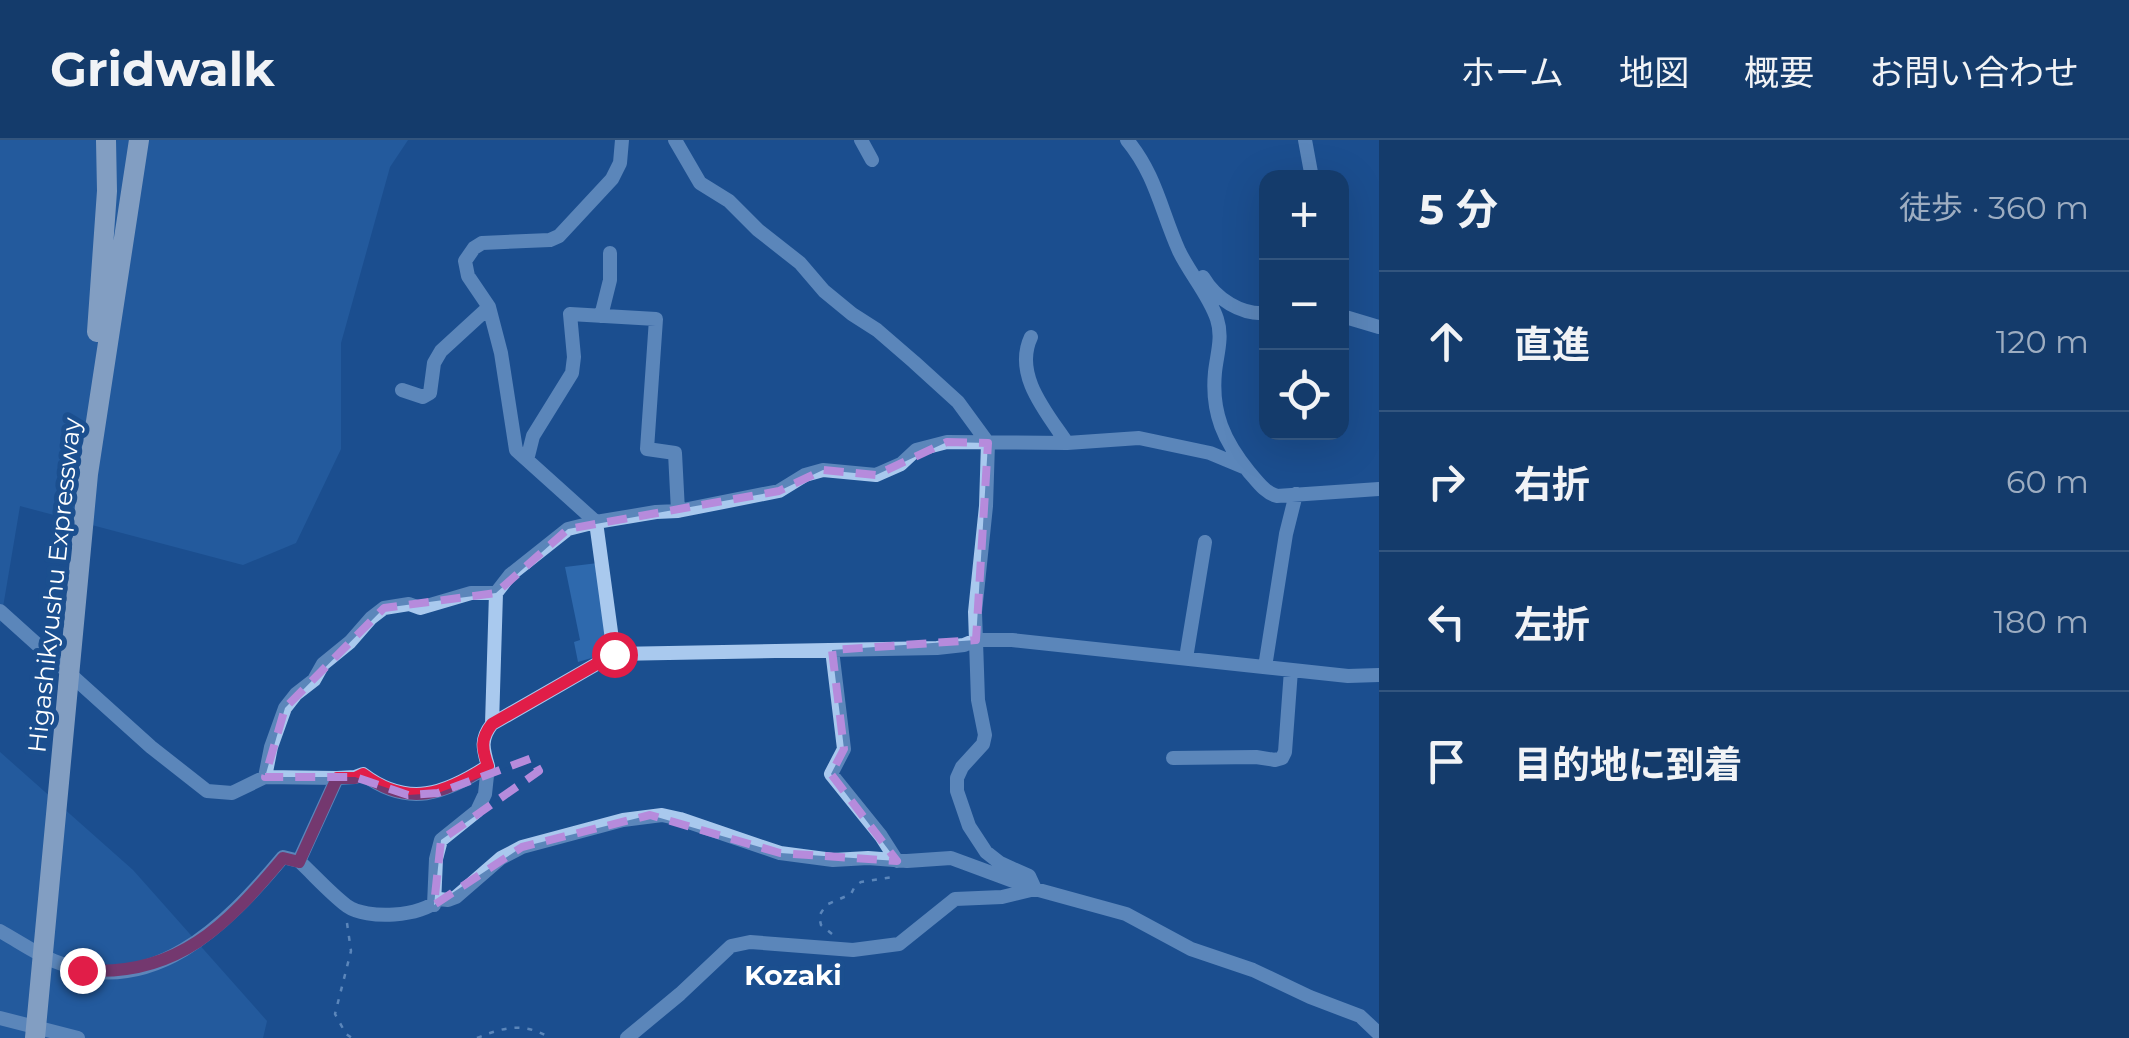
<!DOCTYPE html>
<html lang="ja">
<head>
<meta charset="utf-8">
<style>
	:root { --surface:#143b6b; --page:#214673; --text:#f1f3f6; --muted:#9dadc1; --line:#33557e }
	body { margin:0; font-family:Montserrat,"Noto Sans JP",sans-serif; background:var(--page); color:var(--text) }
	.controls { position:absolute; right:30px; top:30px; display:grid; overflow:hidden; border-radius:20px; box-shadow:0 10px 40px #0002 }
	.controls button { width:90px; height:90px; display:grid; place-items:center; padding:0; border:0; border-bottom:2px solid var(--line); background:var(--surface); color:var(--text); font:50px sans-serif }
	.stop { position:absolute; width:30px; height:30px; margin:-22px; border:8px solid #e11d48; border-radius:50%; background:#fff }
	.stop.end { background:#e11d48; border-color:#fff; box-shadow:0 2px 10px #0008 }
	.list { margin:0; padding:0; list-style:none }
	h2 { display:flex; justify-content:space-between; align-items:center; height:130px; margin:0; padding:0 40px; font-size:42px }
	h2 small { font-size:32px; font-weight:400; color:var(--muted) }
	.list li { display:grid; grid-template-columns:65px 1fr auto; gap:30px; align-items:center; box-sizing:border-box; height:140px; padding:0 40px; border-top:2px solid var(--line) }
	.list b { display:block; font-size:38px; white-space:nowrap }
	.list em { font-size:32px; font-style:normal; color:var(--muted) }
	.icon { flex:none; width:55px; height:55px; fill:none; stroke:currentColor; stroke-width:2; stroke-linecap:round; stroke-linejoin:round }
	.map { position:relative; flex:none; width:1379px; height:898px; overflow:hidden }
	header { display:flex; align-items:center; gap:60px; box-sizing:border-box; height:140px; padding:0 50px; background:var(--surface); border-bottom:2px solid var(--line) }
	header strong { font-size:48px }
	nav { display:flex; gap:55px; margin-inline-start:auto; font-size:35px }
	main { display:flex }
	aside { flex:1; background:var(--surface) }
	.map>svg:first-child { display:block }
	.green { fill:#2e69ad }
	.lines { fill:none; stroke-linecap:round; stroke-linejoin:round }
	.path { stroke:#a9c9ee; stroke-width:2.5; stroke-dasharray:5 8; stroke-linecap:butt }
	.minor { stroke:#a9c9ee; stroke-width:14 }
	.highway { stroke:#fff; stroke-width:20 }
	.route { stroke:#e11d48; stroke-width:12 }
	.marked { fill:none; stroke:#b68bdc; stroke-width:8; stroke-dasharray:20 12; stroke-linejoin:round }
	.labels { text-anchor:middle; stroke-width:10; stroke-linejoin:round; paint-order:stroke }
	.street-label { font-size:25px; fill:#fff; stroke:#1b4f8f }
	.neighbourhood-label { font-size:28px; font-weight:bold; fill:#fff; stroke:#1b4f8f }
</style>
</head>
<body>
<header>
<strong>Gridwalk</strong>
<nav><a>ホーム</a><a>地図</a><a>概要</a><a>お問い合わせ</a></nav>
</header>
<main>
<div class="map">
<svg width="1379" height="898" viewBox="0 0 1379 898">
	<rect width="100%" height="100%" fill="#1b4f8f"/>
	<!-- green -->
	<path class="green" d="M0,0H408L390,27L341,203V309L296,403L243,425L20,366L0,485Z
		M598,423L609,505L605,514L578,522L574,502L580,500L565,427Z
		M0,612L133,730L267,881L263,898H0Z"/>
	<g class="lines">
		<!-- path -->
		<path class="path" d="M347,783L351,811L335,874L346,894L352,898
			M832,794L821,785L819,776L826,765L851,754L855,746L861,742L893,737L894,733
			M477,898C503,887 525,882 550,898"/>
		<!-- minor -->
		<path class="minor" d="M861,0L872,20
			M1127,0C1156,35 1161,71 1179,111C1190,134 1209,155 1217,179C1223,197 1217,214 1215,232C1211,273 1224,301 1249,332C1257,341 1265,353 1277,356L1379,349
			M1305,0L1312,38
			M1203,137C1216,159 1241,175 1266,173
			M601,176L610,140V113
			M1342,176L1379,187
			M1031,197C1013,235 1047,273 1067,303
			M402,250L423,257L430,253L434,223L441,211L489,167
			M527,320L533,296L572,233L574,217L570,174L656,179L647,309L675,313L678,371
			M0,471L151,607L207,651L232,653L265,637L337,638L355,637L363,634C408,668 445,654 488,626C483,609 480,599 492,584L614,514L937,508L964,505L976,500H1012L1348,536L1379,535
			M832,510L844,609L831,634L881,696L897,721
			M614,514L596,382L516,310L501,213L489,167L468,136L465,121L474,108L482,103L550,100L559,96L612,39L620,23L622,0
			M1186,518L1205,402
			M1265,527L1286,394L1296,354
			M492,584L496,453L510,435L568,389L596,382L656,372L678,371L779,351L805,335L823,330L876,335L901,324L916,310L947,302L1067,303L1139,298L1210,313L1246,328
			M1173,618L1256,617L1275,620L1282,618L1285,612L1291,530
			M265,637L271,607L285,568L296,554L314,540L323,524L350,502L371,478L384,468L409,464L420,468L471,453H496
			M299,721C315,736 330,753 347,766C367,780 422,777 439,759L448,760L456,757L501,718L522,707L623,680L662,675L680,679L780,713L833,720L868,718L907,721L951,718L1035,749L1126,774L1191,809L1253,830L1310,857L1360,876L1379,894
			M434,765L436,719L441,700L477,671L485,654L488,626
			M0,791C18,801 35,813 54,821C151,862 226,785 283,717L299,721L337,638
			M0,878L78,898
			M627,898L680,854L731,806L750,802L853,810L899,804L955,759L1002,757L1035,749L1029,736L1000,723L986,712L969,686L957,651V638L962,627L983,604L985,595L978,560L975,472L986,366L988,303L958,262L914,222L877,190L852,174L824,151L800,123L758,90L729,61L700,43L675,0"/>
		<!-- highway -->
		<path class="highway" d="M97,192L107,51L106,0
			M35,898L88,334L139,0"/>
	</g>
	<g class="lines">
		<!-- route -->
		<path class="route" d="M82,830C177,838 227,785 283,718L299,722L337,638H355L363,634C408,668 445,654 488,626C482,609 480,599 492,584L614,514"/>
	</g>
	<!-- marked area -->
	<path d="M0 0H1379V898H0ZM947,302L988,303L976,500L832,510L844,609L831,634L897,721L780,713L650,675L522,707L434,765L441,700L539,631L532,618L438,653L408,655L355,637H265L285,568L384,468L496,453L568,389L779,351L823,330L876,335Z" fill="#1b4f8f" fill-opacity=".55" fill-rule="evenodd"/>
	<path class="marked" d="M947,302L988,303L976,500L832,510L844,609L831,634L897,721L780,713L650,675L522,707L434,765L441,700L539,631L532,618L438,653L408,655L355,637H265L285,568L384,468L496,453L568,389L779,351L823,330L876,335Z"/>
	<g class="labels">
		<!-- street labels -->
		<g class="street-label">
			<text transform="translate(54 445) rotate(-84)" y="9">Higashikyushu Expressway</text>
		</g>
		<!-- neighbourhood labels -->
		<g class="neighbourhood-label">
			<text x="793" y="845">Kozaki</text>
		</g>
	</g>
</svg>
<div class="controls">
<button>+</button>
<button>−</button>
<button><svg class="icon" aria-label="locate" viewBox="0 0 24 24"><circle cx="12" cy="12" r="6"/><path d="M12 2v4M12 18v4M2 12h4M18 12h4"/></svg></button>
</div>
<div class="stop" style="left:614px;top:514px"></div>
<div class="stop end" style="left:82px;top:830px"></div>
</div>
<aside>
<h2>5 分<small>徒歩 · 360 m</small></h2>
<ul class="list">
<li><svg class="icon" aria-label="ahead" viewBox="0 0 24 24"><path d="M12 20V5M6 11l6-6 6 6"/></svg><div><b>直進</b></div><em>120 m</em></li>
<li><svg class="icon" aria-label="right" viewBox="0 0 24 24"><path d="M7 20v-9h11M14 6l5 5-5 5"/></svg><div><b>右折</b></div><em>60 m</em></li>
<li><svg class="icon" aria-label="left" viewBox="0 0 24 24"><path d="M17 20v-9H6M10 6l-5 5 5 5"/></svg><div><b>左折</b></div><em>180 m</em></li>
<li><svg class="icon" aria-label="arrive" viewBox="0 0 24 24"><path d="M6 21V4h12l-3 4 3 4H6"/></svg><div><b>目的地に到着</b></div></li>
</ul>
</aside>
</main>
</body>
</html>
